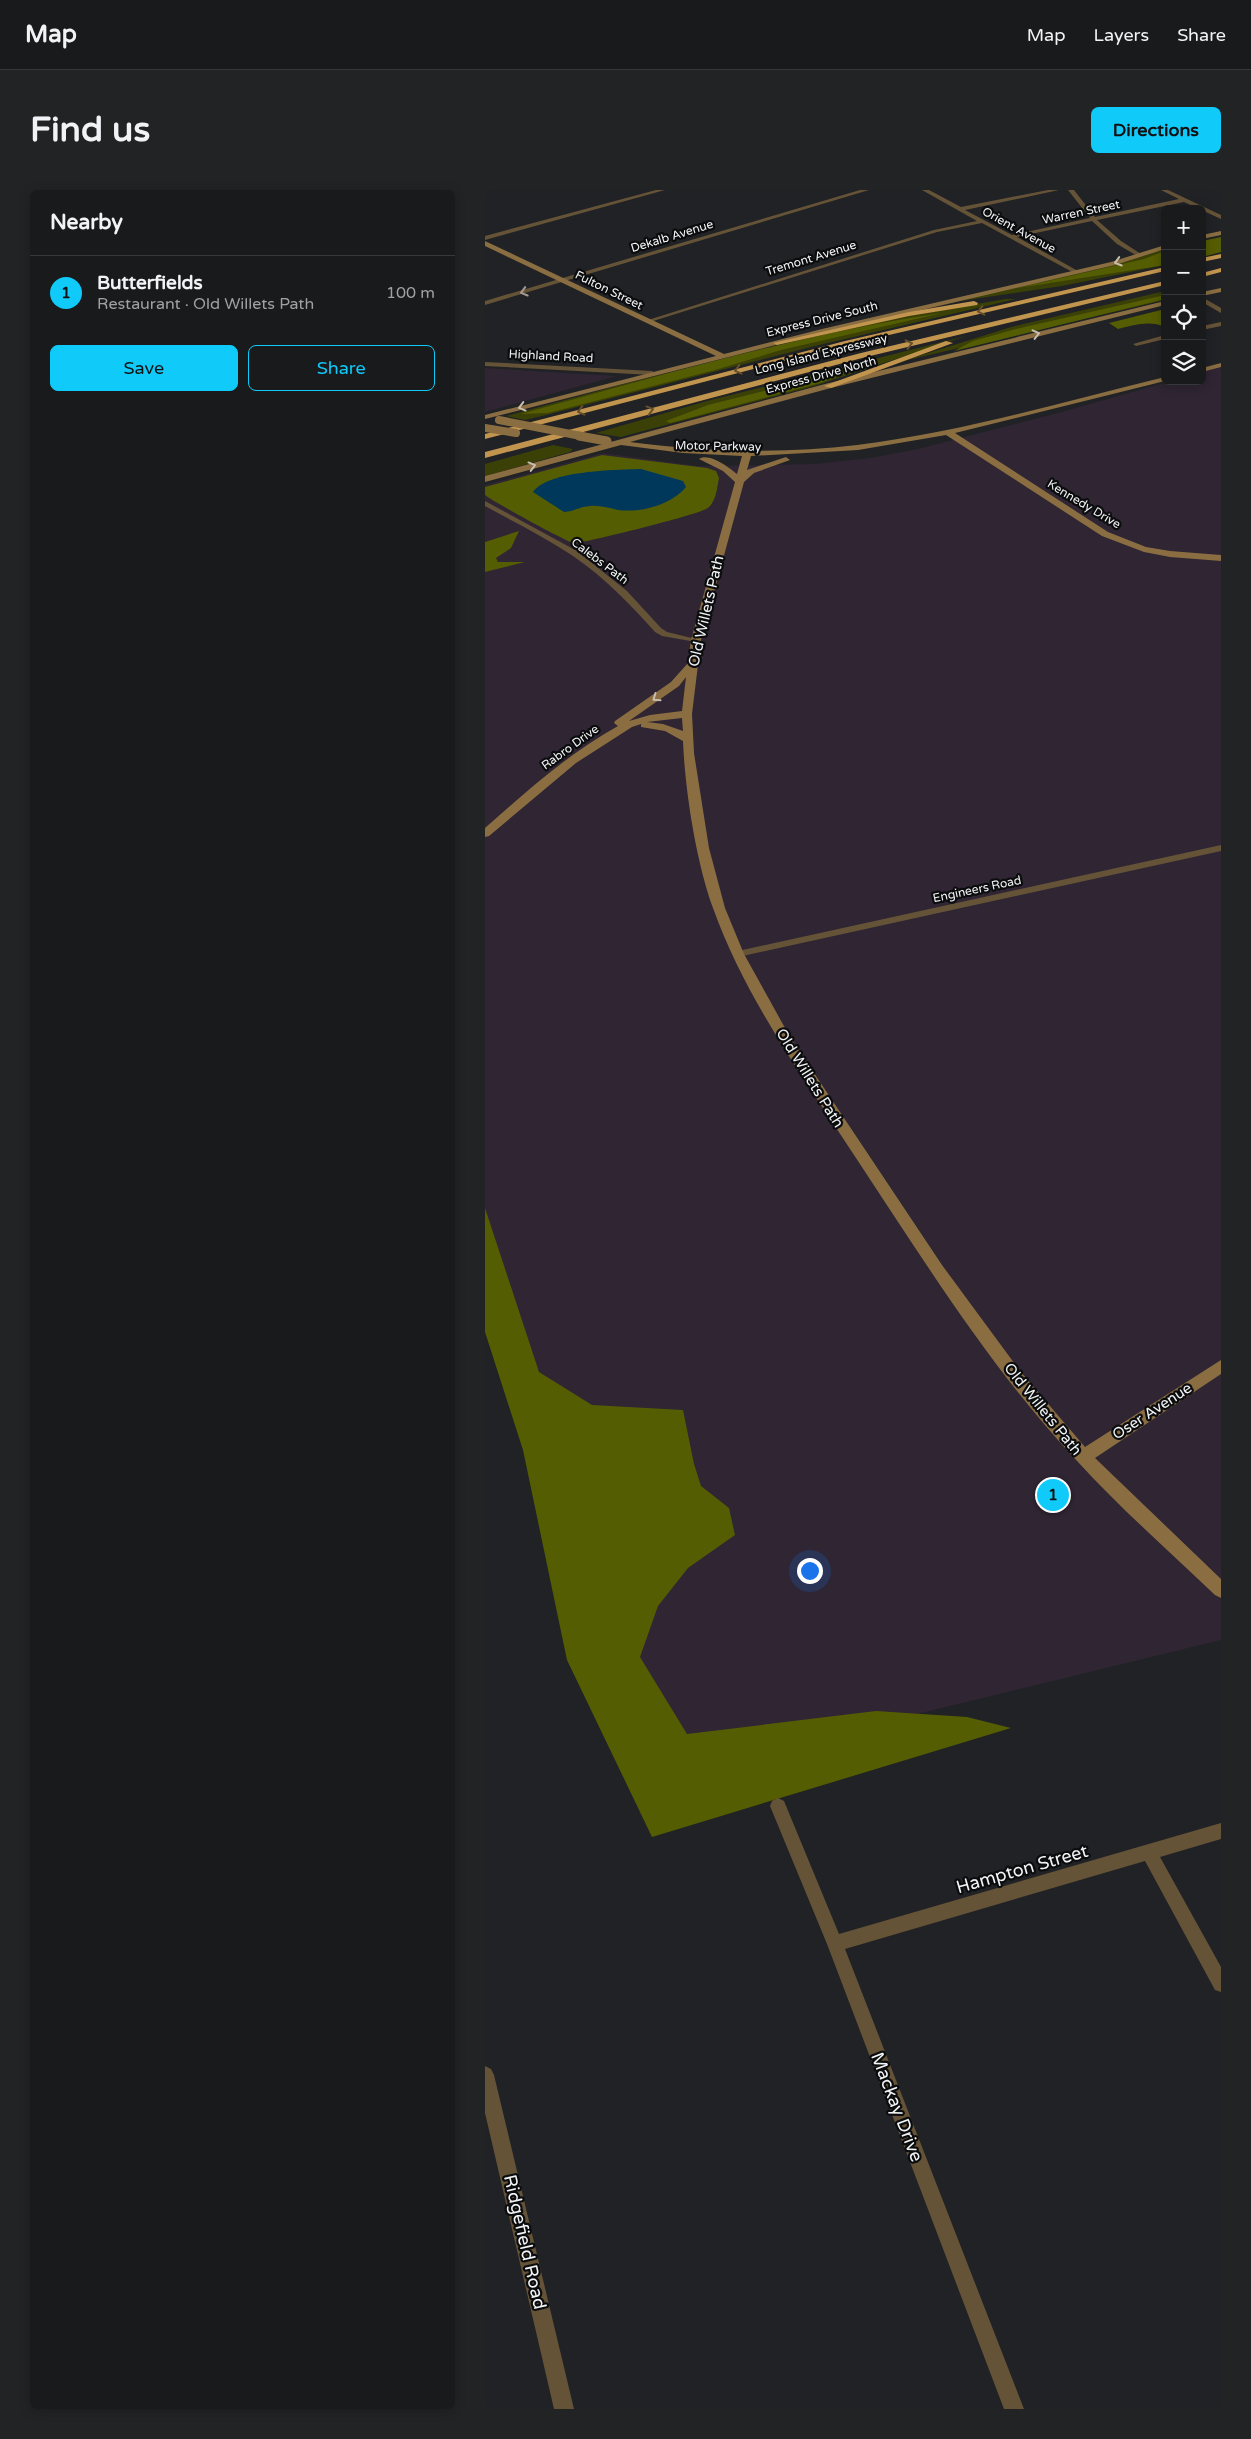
<!DOCTYPE html>
<html lang="en">
<head>
<meta charset="utf-8">
<style>
	:root { --surface:#181a1c; --page:#212325; --text:#f1f3f6; --muted:#9fa1a3; --line:#36383b; --accent:#10cafa }
	body { margin:0; font-family:"Varela Round",sans-serif; background:var(--page); color:var(--text) }
	.controls { position:absolute; right:15px; top:15px; display:grid; overflow:hidden; border-radius:8px; box-shadow:0 2px 12px #0003 }
	.controls button { width:45px; height:45px; display:grid; place-items:center; padding:0; border:0; border-bottom:1px solid var(--line); background:var(--surface); color:var(--text); font:25px sans-serif }
	.you { position:absolute; left:324px; top:1380px; width:18px; height:18px; margin:-12px; border:4px solid #fff; border-radius:50%; background:#1a73e8; box-shadow:0 0 0 8px #1a73e833 }
	.badge { display:grid; place-items:center; width:32px; height:32px; border-radius:50%; background:var(--accent); color:#111; font-size:16px; font-weight:700 }
	.pin { position:absolute; translate:-50% -50%; border:2px solid #fff; box-shadow:0 1px 5px #0006 }
	.list { margin:0; padding:0; list-style:none }
	h2 { display:flex; justify-content:space-between; align-items:center; height:65px; margin:0; padding:0 20px; font-size:21px }
	h2 small { font-size:16px; font-weight:400; color:var(--muted) }
	.list li { display:grid; grid-template-columns:32px 1fr auto; gap:15px; align-items:center; box-sizing:border-box; height:75px; padding:0 20px; border-top:1px solid var(--line) }
	.list b { display:block; font-size:19px; white-space:nowrap }
	.list p { margin:0; font-size:16px; white-space:nowrap; color:var(--muted) }
	.list em { font-size:16px; font-style:normal; color:var(--muted) }
	.actions { display:flex; gap:10px; padding:15px 20px }
	.actions a { flex:1; padding:11px 0; border:1px solid var(--accent); border-radius:8px; text-align:center; font-size:18px; color:var(--accent) }
	.actions .main { background:var(--accent); color:#111 }
	.icon { flex:none; width:28px; height:28px; fill:none; stroke:currentColor; stroke-width:2; stroke-linecap:round; stroke-linejoin:round }
	.map { position:relative; flex:none; width:736px; height:2219px; overflow:hidden; border-radius:8px }
	header { display:flex; align-items:center; gap:30px; box-sizing:border-box; height:70px; padding:0 25px; background:var(--surface); border-bottom:1px solid var(--line) }
	header strong { font-size:24px }
	nav { display:flex; gap:28px; margin-inline-start:auto; font-size:18px }
	.intro { display:flex; align-items:center; justify-content:space-between; box-sizing:border-box; height:120px; padding:0 30px }
	h1 { margin:0; font-size:35px }
	.button { padding:12px 22px; border-radius:8px; background:var(--accent); color:#111; font-size:18px; font-weight:700 }
	main { display:flex; gap:30px; padding:0 30px }
	aside { flex:1; background:var(--surface); border-radius:8px; box-shadow:0 2px 12px #0003 }
	.map>svg:first-child { display:block }
	.industrial { fill:#2f2533 }
	.green { fill:#3b4106 }
	.forest { fill:#555d02 }
	.water { fill:#00385c }
	.lines { fill:none; stroke-linecap:round; stroke-linejoin:round }
	.street { fill:#655338; fill-rule:evenodd }
	.secondary { fill:#8a6e42; fill-rule:evenodd }
	.highway { fill:#c2954f; fill-rule:evenodd }
	.secondary-bridge-far1 { stroke:#8a6e42; stroke-width:8 }
	.secondary-bridge { stroke:#8a6e42; stroke-width:9 }
	.oneway { stroke:#c9beae }
	.oneway2 { stroke:#a59b8e }
	.oneway3 { stroke:#66502e }
	.labels { text-anchor:middle; stroke-width:4.5; stroke-linejoin:round; paint-order:stroke }
	.far-street-label { font-size:12px; fill:#f3f4f6; stroke:#0b0c0d }
	.street-label { font-size:15px; fill:#f3f4f6; stroke:#0b0c0d }
	.near-street-label { font-size:18px; fill:#f3f4f6; stroke:#0b0c0d }
</style>
</head>
<body>
<header>
<strong>Map</strong>
<nav><a>Map</a><a>Layers</a><a>Share</a></nav>
</header>
<div class="intro"><h1>Find us</h1><a class="button">Directions</a></div>
<main>
<aside>
<h2>Nearby<small></small></h2>
<ul class="list">
<li><span class="badge">1</span><div><b>Butterfields</b><p>Restaurant · Old Willets Path</p></div><em>100 m</em></li>
</ul>
<div class="actions"><a class="main">Save</a><a>Share</a></div>
</aside>
<div class="map">
<svg width="736" height="2219" viewBox="0 0 736 2219">
	<rect width="100%" height="100%" fill="#202225"/>
	<!-- industrial -->
	<path class="industrial" d="M736,177V1450L161,1590L0,1086V295L118,263L214,276L330,274L385,268L433,259L573,223L686,191H717V182Z
		M0,178L132,186L0,222Z"/>
	<!-- green -->
	<path class="green" d="M680,58V75L577,96L461,113L625,76Z
		M680,101V110L418,171L526,137Z
		M521,109H531L330,156L65,224L40,230L21,226L150,191L367,138L415,127Z
		M481,146L329,196L143,245L136,247L111,243L222,211Z
		M68,255L88,259L85,262L0,286V274Z"/>
	<!-- forest -->
	<path class="forest" d="M736,47V62L717,67V51Z
		M680,61V75L533,98L659,69Z
		M680,105V109L469,161L488,151L531,139Z
		M680,119V137C665,130 649,135 633,139L624,133Z
		M457,123L296,160L230,180L63,223L36,224C174,186 314,144 457,123Z
		M394,172L335,193L185,233L181,231L223,215Z
		M117,265L222,278L231,281L234,288C232,298 231,314 221,319C211,325 97,354 88,353C82,352 5,310 0,305V297Z
		M34,341L26,358L11,368L13,372H40L0,382V352Z
		M0,1018L54,1182L107,1215L198,1220L209,1274L216,1296L244,1318L250,1345L203,1378L173,1416L155,1467L202,1544L391,1521L482,1527L526,1538L167,1647L82,1470L38,1260L0,1142Z"/>
	<!-- water -->
	<path class="water" d="M156,279L198,291L201,297C186,315 156,323 133,320C124,318 115,315 105,316C96,316 88,322 79,322L48,302C64,280 131,280 156,279Z"/>
	<g class="lines">
		<!-- street -->
		<path class="street" d="M171,0H180L0,50V46Z
			M375,0H384L0,115V111Z
			M437,0H444L476,17L563,0H574L480,20L527,45L605,28L583,0H589L610,27L694,9L676,0H683L736,25V29L699,12L612,30L636,51L656,64L654,67L632,54L607,31L532,47L593,81L591,84L497,33L452,42L165,132L160,131L449,40L492,31Z
			M717,107L736,118V123L717,112Z
			M736,132V136L717,140V136Z
			M680,145V149L651,156L648,154Z
			M0,172L167,181L170,183L167,185L0,176Z
			M0,311L92,361L142,401L176,438L182,442L215,450L211,452L177,446L170,442C145,414 119,387 88,366C60,347 29,332 0,316Z
			M736,655V661L253,767L248,764L253,761Z
			M293,1608L299,1611L354,1744L736,1633V1649L675,1667L736,1777V1802L730,1800L660,1671L360,1759L539,2219H519L342,1754L285,1616L287,1611Z
			M0,1876L6,1879L9,1885L89,2219H69L0,1923Z"/>
		<!-- secondary -->
		<path class="secondary" d="M736,41V45L717,49V45Z
			M0,51L239,164L337,139L626,72L680,55V59L630,75L338,143L0,229V225L231,166L0,56Z
			M736,98V102L717,106V102Z
			M680,111V115L346,198L145,252C221,262 297,264 372,255C477,242 578,212 680,187V191L470,243L623,342L661,357L685,361L736,365V371L685,367L659,362L617,346L461,245L373,260L266,266L262,280L301,267L305,270L269,283L259,292L216,450L207,524L209,563L224,658L240,718L259,764L305,847L457,1075L535,1181L600,1257L736,1170V1184L610,1268L736,1389V1408L730,1405C684,1361 636,1319 593,1272C507,1181 440,1072 371,968C319,888 260,808 228,718C211,671 200,601 198,551L180,541L156,537V534L147,537L91,573L4,646L0,647V638C42,601 84,563 133,536L129,533L130,531L186,492L203,473L206,450L250,292L238,281L214,269C223,262 244,277 252,284L257,266L198,263L136,255L0,292V286L340,194ZM201,487L197,521L165,525L144,531L194,496ZM197,528L198,541L178,534L162,532Z
			M736,173V177L717,182V178Z"/>
		<!-- highway -->
		<path class="highway" d="M736,64V68L717,72V68Z
			M680,77V81L361,155L0,249V244L360,151Z
			M736,78V82L717,87V83Z
			M680,91V95L381,167L0,268V262L376,163Z
			M489,111L493,113L492,115L424,126L292,155L288,153L424,122Z
			M461,151L468,153L346,198L339,196Z"/>
		<!-- secondary-bridge-far1 -->
		<path class="secondary-bridge-far1" d="M14,230L101,247
			M0,238L31,243"/>
		<!-- secondary-bridge -->
		<path class="secondary-bridge" d="M94,246L122,251"/>
	</g>
	<!-- one-way arrows -->
	<defs><path id="oneway-chevron" d="M-2-3.5L2.5 0L-2 3.5" fill="none" stroke-width="1.6" stroke-linecap="round" stroke-linejoin="round" transform="scale(1.25)"/></defs>
	<g class="oneway">
		<use href="#oneway-chevron" transform="translate(633 72) rotate(164)"/>
		<use href="#oneway-chevron" transform="translate(551 144) rotate(-14)"/>
		<use href="#oneway-chevron" transform="translate(37 217) rotate(165)"/>
		<use href="#oneway-chevron" transform="translate(47 276) rotate(-15)"/>
		<use href="#oneway-chevron" transform="translate(171 508) rotate(145)"/>
	</g>
	<use class="oneway2" href="#oneway-chevron" transform="translate(39 102) rotate(164)"/>
	<g class="oneway3">
		<use href="#oneway-chevron" transform="translate(496 121) rotate(167)"/>
		<use href="#oneway-chevron" transform="translate(424 154) rotate(-14)"/>
		<use href="#oneway-chevron" transform="translate(253 180) rotate(165)"/>
		<use href="#oneway-chevron" transform="translate(165 220) rotate(-15)"/>
		<use href="#oneway-chevron" transform="translate(96 221) rotate(165)"/>
	</g>
	<g class="labels">
		<!-- far-street labels -->
		<g class="far-street-label">
			<text transform="translate(596 22) rotate(-12)" y="4">Warren Street</text>
			<text transform="translate(534 40) rotate(29)" y="4">Orient Avenue</text>
			<text transform="translate(187 46) rotate(-17)" y="4">Dekalb Avenue</text>
			<text transform="translate(326 68) rotate(-17)" y="4">Tremont Avenue</text>
			<text transform="translate(124 100) rotate(26)" y="4">Fulton Street</text>
			<text transform="translate(337 129) rotate(-14)" y="4">Express Drive South</text>
			<text transform="translate(336 164) rotate(-14)" y="4">Long Island Expressway</text>
			<text transform="translate(66 166) rotate(3)" y="4">Highland Road</text>
			<text transform="translate(336 185) rotate(-15)" y="4">Express Drive North</text>
			<text transform="translate(233 256) rotate(1)" y="4">Motor Parkway</text>
			<text transform="translate(599 314) rotate(31)" y="4">Kennedy Drive</text>
			<text transform="translate(115 371) rotate(37)" y="4">Calebs Path</text>
			<text transform="translate(85 557) rotate(-36)" y="4">Rabro Drive</text>
			<text transform="translate(492 699) rotate(-12)" y="4">Engineers Road</text>
		</g>
		<!-- street labels -->
		<g class="street-label">
			<text transform="translate(221 421) rotate(-77)" y="5">Old Willets Path</text>
			<text transform="translate(325 888) rotate(58)" y="5">Old Willets Path</text>
			<text transform="translate(558 1219) rotate(51)" y="5">Old Willets Path</text>
			<text transform="translate(667 1221) rotate(-33)" y="5">Oser Avenue</text>
		</g>
		<!-- near-street labels -->
		<g class="near-street-label">
			<text transform="translate(537 1679) rotate(-16)" y="6">Hampton Street</text>
			<text transform="translate(412 1917) rotate(69)" y="6">Mackay Drive</text>
			<text transform="translate(40 2052) rotate(77)" y="6">Ridgefield Road</text>
		</g>
	</g>
</svg>
<div class="controls">
<button>+</button>
<button>−</button>
<button><svg class="icon" aria-label="locate" viewBox="0 0 24 24"><circle cx="12" cy="12" r="6"/><path d="M12 2v4M12 18v4M2 12h4M18 12h4"/></svg></button>
<button><svg class="icon" aria-label="layers" viewBox="0 0 24 24"><path d="M12 4l9 5-9 5-9-5zM3 14l9 5 9-5"/></svg></button>
</div>
<div class="you"></div>
<div class="pin badge" style="left:568px;top:1305px">1</div>
</div>
</main>
</body>
</html>
